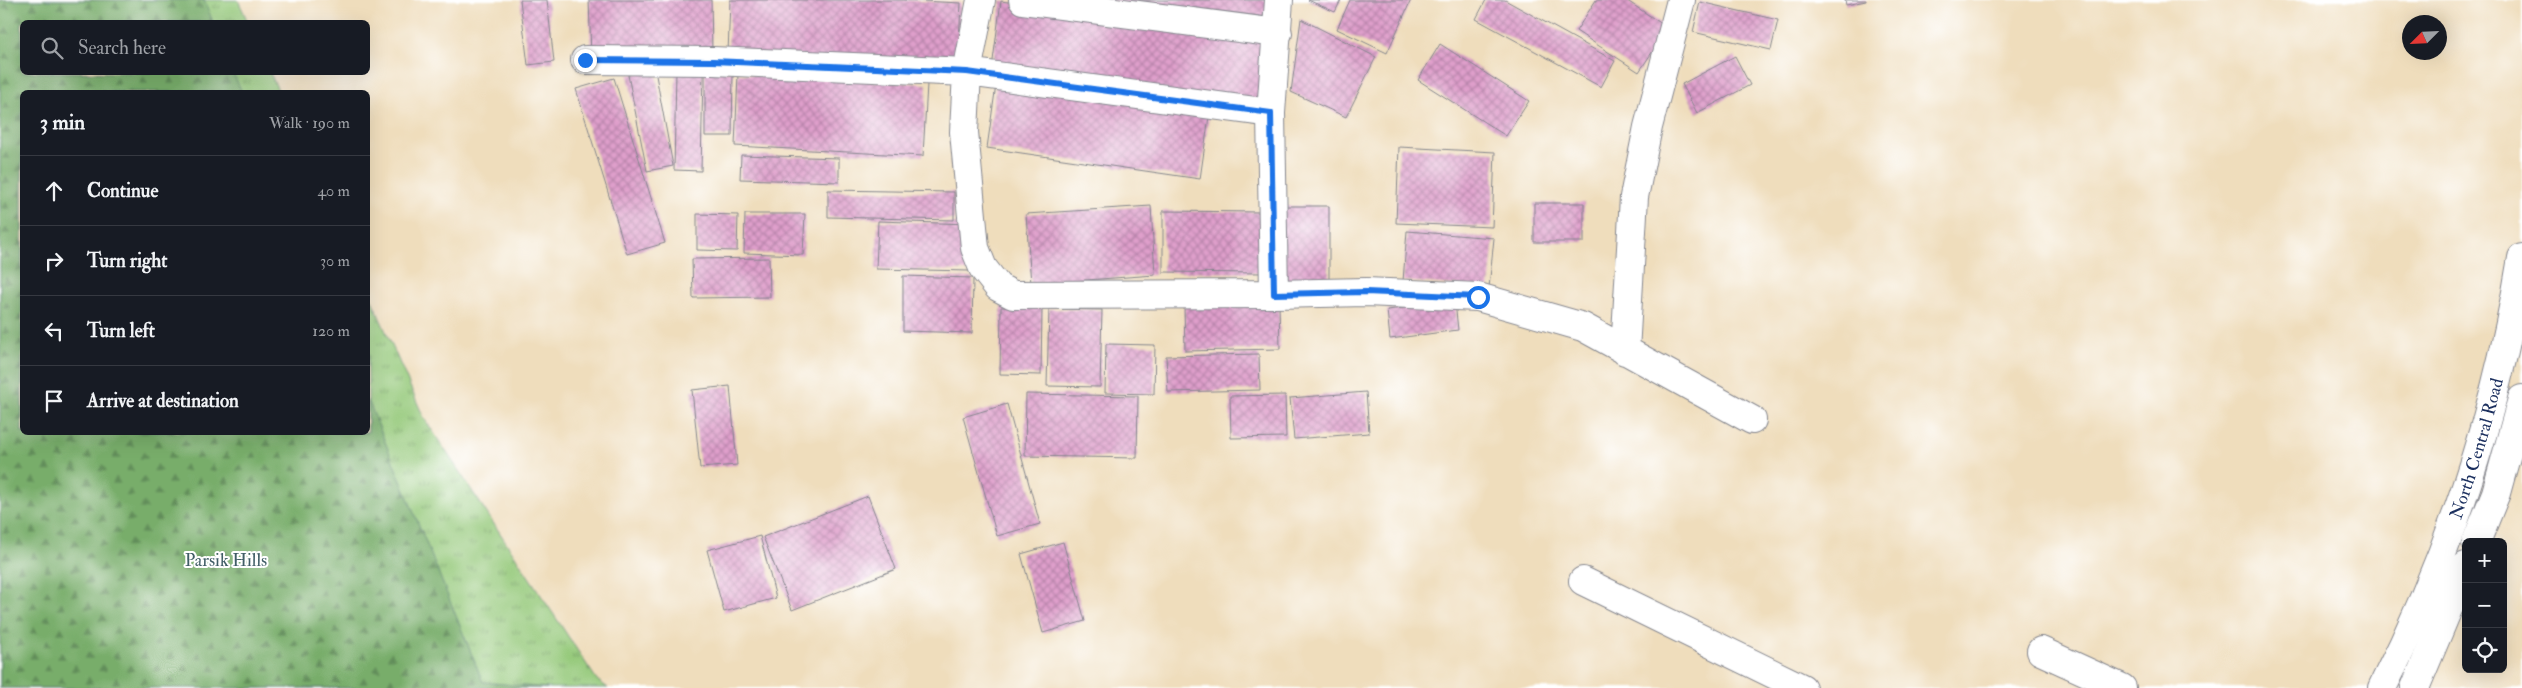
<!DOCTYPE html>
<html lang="en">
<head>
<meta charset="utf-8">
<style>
	:root { --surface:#171b24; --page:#242831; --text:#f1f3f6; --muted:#9ea1a6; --line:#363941 }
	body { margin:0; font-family:"IM FELL Double Pica",serif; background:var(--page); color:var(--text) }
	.controls { position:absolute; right:15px; bottom:15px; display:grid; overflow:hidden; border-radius:8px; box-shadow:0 5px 20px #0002 }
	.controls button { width:45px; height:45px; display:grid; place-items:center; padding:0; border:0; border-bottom:1px solid var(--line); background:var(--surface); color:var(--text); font:25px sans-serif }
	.compass { position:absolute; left:2402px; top:15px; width:45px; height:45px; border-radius:50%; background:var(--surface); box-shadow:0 5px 20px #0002; rotate:246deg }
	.stop { position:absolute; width:15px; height:15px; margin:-11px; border:4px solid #1a73e8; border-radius:50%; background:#fff }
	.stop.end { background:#1a73e8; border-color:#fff; box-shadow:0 1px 5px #0008 }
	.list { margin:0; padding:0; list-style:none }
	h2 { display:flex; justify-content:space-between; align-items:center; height:65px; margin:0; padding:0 20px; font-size:21px }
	h2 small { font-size:16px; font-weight:400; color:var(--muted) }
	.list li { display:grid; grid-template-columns:32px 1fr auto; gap:15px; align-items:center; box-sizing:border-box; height:70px; padding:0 20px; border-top:1px solid var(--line) }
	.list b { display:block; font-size:19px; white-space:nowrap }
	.list em { font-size:16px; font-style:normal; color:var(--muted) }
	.icon { flex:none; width:28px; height:28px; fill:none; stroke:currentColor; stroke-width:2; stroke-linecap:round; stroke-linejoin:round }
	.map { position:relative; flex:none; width:2522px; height:688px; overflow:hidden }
	.search { position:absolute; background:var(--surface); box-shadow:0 5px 20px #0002; left:20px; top:20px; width:350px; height:55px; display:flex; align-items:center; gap:12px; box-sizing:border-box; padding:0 18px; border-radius:8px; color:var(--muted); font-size:19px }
	.panel { position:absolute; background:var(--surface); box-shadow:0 5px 20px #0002; left:20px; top:90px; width:350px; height:345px; border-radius:8px }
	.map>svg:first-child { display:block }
	.grass { fill:url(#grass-tufts); stroke:#587c6c }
	.forest { fill:url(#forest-firs); stroke:#4a6e64 }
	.building { fill:url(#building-cross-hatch) }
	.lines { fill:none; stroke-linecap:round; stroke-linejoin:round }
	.minor-casing { stroke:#85868d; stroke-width:30 }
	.major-casing { stroke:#85868d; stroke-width:30 }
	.minor { stroke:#fff; stroke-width:28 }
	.major { stroke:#fff; stroke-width:28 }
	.route { stroke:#1a73e8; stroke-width:6 }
	.labels { text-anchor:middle; stroke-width:4; stroke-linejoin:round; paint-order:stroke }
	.street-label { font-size:18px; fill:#1b2f5e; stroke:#fff }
	.park-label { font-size:18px; fill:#405d66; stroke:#fff }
</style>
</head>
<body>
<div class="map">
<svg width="2522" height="688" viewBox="0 0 2522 688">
	<defs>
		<pattern id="grass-tufts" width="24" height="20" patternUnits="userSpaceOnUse" patternTransform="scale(1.25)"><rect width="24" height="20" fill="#95c97a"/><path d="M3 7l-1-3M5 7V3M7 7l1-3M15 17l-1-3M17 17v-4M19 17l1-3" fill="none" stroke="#79a467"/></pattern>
		<pattern id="forest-firs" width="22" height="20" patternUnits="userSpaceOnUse" patternTransform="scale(1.25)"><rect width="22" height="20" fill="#78ad6a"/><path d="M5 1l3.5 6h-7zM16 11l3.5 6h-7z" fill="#628d5a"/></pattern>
		<pattern id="building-cross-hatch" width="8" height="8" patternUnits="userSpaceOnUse" patternTransform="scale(1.25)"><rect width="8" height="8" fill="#df9fcb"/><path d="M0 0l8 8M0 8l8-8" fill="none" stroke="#b482a8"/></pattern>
	</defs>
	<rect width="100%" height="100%" fill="#fff"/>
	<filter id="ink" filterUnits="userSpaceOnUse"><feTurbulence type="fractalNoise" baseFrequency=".02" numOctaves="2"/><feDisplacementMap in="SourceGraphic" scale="10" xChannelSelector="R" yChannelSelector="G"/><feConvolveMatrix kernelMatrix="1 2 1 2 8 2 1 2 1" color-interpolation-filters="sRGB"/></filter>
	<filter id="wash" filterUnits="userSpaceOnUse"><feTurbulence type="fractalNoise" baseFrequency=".0096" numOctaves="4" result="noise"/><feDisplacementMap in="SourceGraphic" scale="20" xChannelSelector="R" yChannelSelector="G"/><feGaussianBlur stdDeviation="1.12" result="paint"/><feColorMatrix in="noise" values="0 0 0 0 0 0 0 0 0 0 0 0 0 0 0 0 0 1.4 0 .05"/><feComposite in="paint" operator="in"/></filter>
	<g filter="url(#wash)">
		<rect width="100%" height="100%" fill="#efddbc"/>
		<!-- grass -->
		<path class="grass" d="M0,0H238L248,22H22V72L270,73L279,92H22V432H368V291L424,418L597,680L608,688H0Z"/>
		<!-- forest -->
		<path class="forest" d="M0,0H204L213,22H22V72L233,73L242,92H22V432H368V400L483,682L547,688H0Z"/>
		<g id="blocks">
			<!-- building -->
			<path class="building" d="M520,0H547L554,62L528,65Z
				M589,0H711L712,52L591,56Z
				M730,0H900L961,3L958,65L728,54Z
				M1092,0H1270L1268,23Z
				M1308,0H1341L1335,12Z
				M1350,0H1411L1387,53L1337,29Z
				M1486,0H1505L1615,61L1601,87L1476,19Z
				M1596,0H1626L1668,28L1639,72L1576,31Z
				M1845,0H1866V1L1846,5Z
				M1001,1L1269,40L1260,107L992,68Z
				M1700,2L1778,20L1771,50L1693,32Z
				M1301,19L1376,57L1346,117L1291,92Z
				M1440,44L1529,101L1506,136L1418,80Z
				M1735,56L1750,85L1697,113L1682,84Z
				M655,70L673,166L647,171L628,75Z
				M676,71H703L701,171L674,170Z
				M705,71L733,72L732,136H705Z
				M738,74L927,84L923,156L735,146Z
				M614,78L665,243L627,254L576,89Z
				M997,78L1210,109L1200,179L987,148Z
				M1399,147L1495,152L1492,227L1396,223Z
				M741,155L839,158V182L740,179Z
				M828,190L954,192V220L828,217Z
				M1534,203H1584V242H1534Z
				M1151,206L1155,275L1031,284L1026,214Z
				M1278,206H1329V287H1280Z
				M1163,211L1261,212V273L1163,272Z
				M697,214L738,215L737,251L697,250Z
				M745,214H805L803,255L744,253Z
				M878,221L970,224L969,271L876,269Z
				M1407,231L1494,238L1489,288L1403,281Z
				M769,258L770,297L693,298L692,259Z
				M903,276L973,278L972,333L903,331Z
				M1455,302L1458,330L1390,339L1387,310Z
				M1279,304L1280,349L1185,351L1184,306Z
				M1001,307L1042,308L1041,375L1000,374Z
				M1049,309L1102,310L1100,387L1047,386Z
				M1106,344L1155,345L1154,394L1105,393Z
				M1259,354L1260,390L1168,392L1166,356Z
				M730,386L737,465L700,468L692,390Z
				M1366,392L1369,433L1294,439L1290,398Z
				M1026,394L1138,396L1137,458L1025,456Z
				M1285,395L1286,437L1231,438L1230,396Z
				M1007,404L1040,524L997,536L963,417Z
				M868,496L896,569L792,610L763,537Z
				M760,536L776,598L724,612L707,550Z
				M1063,542L1085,621L1043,633L1021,554Z"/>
		</g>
	</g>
	<g filter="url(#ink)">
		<use href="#blocks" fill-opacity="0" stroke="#85868d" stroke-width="1"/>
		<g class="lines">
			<defs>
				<path id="minor" d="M981,0L967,72L964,132L975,248L983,268L998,287L1013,295L1274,294L1271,113L1279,0
					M1023,0L1278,33
					M585,60L713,61L967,72L1271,113
					M1274,294L1366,292L1478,297L1583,327L1752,420
					M1625,351L1634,197L1648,127L1681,0
					M1583,581L1802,688
					M2041,651L2122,688"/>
				<g id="major">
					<path d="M2476,542L2496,493L2522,399"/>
					<path id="s1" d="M2382,688C2450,554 2498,407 2522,258"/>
					<path d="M2415,688L2466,566"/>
				</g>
			</defs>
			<!-- minor casing -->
			<use href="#minor" class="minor-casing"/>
			<!-- major casing -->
			<use href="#major" class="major-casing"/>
			<!-- minor -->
			<use href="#minor" class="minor"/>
			<!-- major -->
			<use href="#major" class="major"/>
		</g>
	</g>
	<g class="lines" filter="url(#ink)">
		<!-- route -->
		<path class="route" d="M585,60L713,61L967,72L1271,113L1274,294L1366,292L1478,297"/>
	</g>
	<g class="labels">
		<!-- street labels -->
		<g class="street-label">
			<text dy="6" stroke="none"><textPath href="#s1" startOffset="258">North Central Road</textPath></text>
		</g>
		<!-- park labels -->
		<g class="park-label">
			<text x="226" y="566">Parsik Hills</text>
		</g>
	</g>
</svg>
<div class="controls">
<button>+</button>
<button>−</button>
<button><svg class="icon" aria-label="locate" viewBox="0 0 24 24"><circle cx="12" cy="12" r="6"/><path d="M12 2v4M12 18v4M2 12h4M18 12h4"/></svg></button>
</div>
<svg class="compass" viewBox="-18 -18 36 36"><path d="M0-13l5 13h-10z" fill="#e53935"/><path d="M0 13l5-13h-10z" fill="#9ea1a6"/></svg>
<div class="stop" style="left:1478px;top:297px"></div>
<div class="stop end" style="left:585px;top:60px"></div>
<div class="search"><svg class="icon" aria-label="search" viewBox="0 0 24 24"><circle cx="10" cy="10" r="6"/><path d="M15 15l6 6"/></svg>Search here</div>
<section class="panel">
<h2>3 min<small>Walk · 190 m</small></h2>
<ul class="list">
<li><svg class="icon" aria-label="ahead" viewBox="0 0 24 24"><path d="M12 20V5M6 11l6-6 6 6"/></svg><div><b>Continue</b></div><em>40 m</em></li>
<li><svg class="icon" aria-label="right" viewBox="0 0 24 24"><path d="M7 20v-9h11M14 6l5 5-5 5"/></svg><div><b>Turn right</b></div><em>30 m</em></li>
<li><svg class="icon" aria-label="left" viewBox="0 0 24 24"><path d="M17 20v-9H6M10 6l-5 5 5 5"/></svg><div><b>Turn left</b></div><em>120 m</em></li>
<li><svg class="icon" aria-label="arrive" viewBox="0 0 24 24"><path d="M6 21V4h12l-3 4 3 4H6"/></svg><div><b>Arrive at destination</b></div></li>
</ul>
</section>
</div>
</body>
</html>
